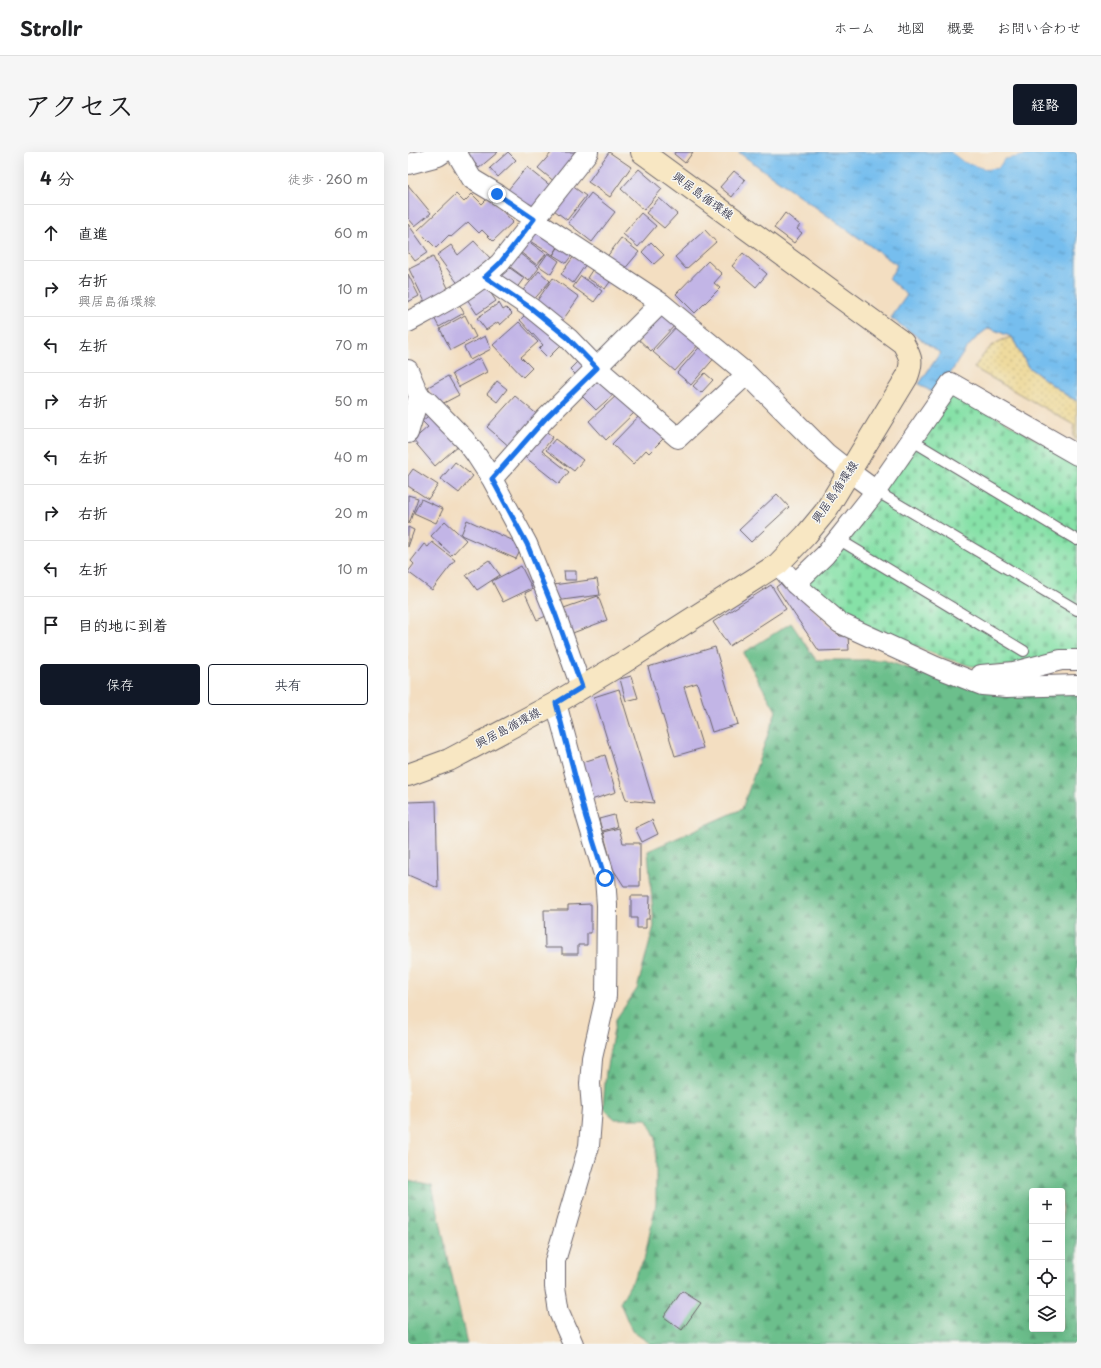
<!DOCTYPE html>
<html lang="ja">
<head>
<meta charset="utf-8">
<style>
	:root { --surface:#fff; --page:#f6f6f6; --text:#202124; --muted:#757577; --line:#e0e0e0; --accent:#111827 }
	body { margin:0; font-family:"Playpen Sans","Klee One",sans-serif; background:var(--page); color:var(--text) }
	.controls { position:absolute; right:12px; bottom:12px; display:grid; overflow:hidden; border-radius:4px; box-shadow:0 4px 16px #0002 }
	.controls button { width:36px; height:36px; display:grid; place-items:center; padding:0; border:0; border-bottom:1px solid var(--line); background:var(--surface); color:var(--text); font:20px sans-serif }
	.stop { position:absolute; width:12px; height:12px; margin:-9px; border:3px solid #1a73e8; border-radius:50%; background:#fff }
	.stop.end { background:#1a73e8; border-color:#fff; box-shadow:0 1px 4px #0008 }
	.list { margin:0; padding:0; list-style:none }
	h2 { display:flex; justify-content:space-between; align-items:center; height:52px; margin:0; padding:0 16px; font-size:17px }
	h2 small { font-size:13px; font-weight:400; color:var(--muted) }
	.list li { display:grid; grid-template-columns:26px 1fr auto; gap:12px; align-items:center; box-sizing:border-box; height:56px; padding:0 16px; border-top:1px solid var(--line) }
	.list b { display:block; font-size:15px; white-space:nowrap }
	.list p { margin:0; font-size:13px; white-space:nowrap; color:var(--muted) }
	.list em { font-size:13px; font-style:normal; color:var(--muted) }
	.actions { display:flex; gap:8px; padding:12px 16px }
	.actions a { flex:1; padding:9px 0; border:1px solid var(--accent); border-radius:4px; text-align:center; font-size:14px; color:var(--accent) }
	.actions .main { background:var(--accent); color:#fff }
	.icon { flex:none; width:22px; height:22px; fill:none; stroke:currentColor; stroke-width:2; stroke-linecap:round; stroke-linejoin:round }
	.map { position:relative; flex:none; width:669px; height:1192px; overflow:hidden; border-radius:4px }
	header { display:flex; align-items:center; gap:24px; box-sizing:border-box; height:56px; padding:0 20px; background:var(--surface); border-bottom:1px solid var(--line) }
	header strong { font-size:19px }
	nav { display:flex; gap:22px; margin-inline-start:auto; font-size:14px }
	.intro { display:flex; align-items:center; justify-content:space-between; box-sizing:border-box; height:96px; padding:0 24px }
	h1 { margin:0; font-size:28px }
	.button { padding:10px 18px; border-radius:4px; background:var(--accent); color:#fff; font-size:14px; font-weight:700 }
	main { display:flex; gap:24px; padding:0 24px }
	aside { flex:1; background:var(--surface); border-radius:4px; box-shadow:0 4px 16px #0002 }
	.map>svg:first-child { display:block }
	.forest { fill:url(#forest-firs); stroke:#477064; fill-rule:evenodd }
	.sand { fill:url(#sand-dots); stroke:#887e6c }
	.cemetery { fill:url(#cemetery-stones); stroke:#548271 }
	.water { fill:url(#water-ripples); stroke:#4c7094 }
	.pier { fill:#f3dec1 }
	.building { fill:#c2b5e6 }
	.lines { fill:none; stroke-linecap:round; stroke-linejoin:round }
	.lane-casing { stroke:#6b646a; stroke-width:12 }
	.street-casing { stroke:#6b646a; stroke-width:22 }
	.secondary-casing { stroke:#6b646a; stroke-width:24 }
	.lane { stroke:#fff; stroke-width:10 }
	.street { stroke:#fff; stroke-width:20 }
	.secondary { stroke:#f8e7c3; stroke-width:22 }
	.route { stroke:#1a73e8; stroke-width:5 }
	.labels { text-anchor:middle; stroke-width:3; stroke-linejoin:round; paint-order:stroke }
	.street-label { font-size:12px; fill:#22223b; stroke:#f6f6f2 }
</style>
</head>
<body>
<header>
<strong>Strollr</strong>
<nav><a>ホーム</a><a>地図</a><a>概要</a><a>お問い合わせ</a></nav>
</header>
<div class="intro"><h1>アクセス</h1><a class="button">経路</a></div>
<main>
<aside>
<h2>4 分<small>徒歩 · 260 m</small></h2>
<ul class="list">
<li><svg class="icon" aria-label="ahead" viewBox="0 0 24 24"><path d="M12 20V5M6 11l6-6 6 6"/></svg><div><b>直進</b></div><em>60 m</em></li>
<li><svg class="icon" aria-label="right" viewBox="0 0 24 24"><path d="M7 20v-9h11M14 6l5 5-5 5"/></svg><div><b>右折</b><p>興居島循環線</p></div><em>10 m</em></li>
<li><svg class="icon" aria-label="left" viewBox="0 0 24 24"><path d="M17 20v-9H6M10 6l-5 5 5 5"/></svg><div><b>左折</b></div><em>70 m</em></li>
<li><svg class="icon" aria-label="right" viewBox="0 0 24 24"><path d="M7 20v-9h11M14 6l5 5-5 5"/></svg><div><b>右折</b></div><em>50 m</em></li>
<li><svg class="icon" aria-label="left" viewBox="0 0 24 24"><path d="M17 20v-9H6M10 6l-5 5 5 5"/></svg><div><b>左折</b></div><em>40 m</em></li>
<li><svg class="icon" aria-label="right" viewBox="0 0 24 24"><path d="M7 20v-9h11M14 6l5 5-5 5"/></svg><div><b>右折</b></div><em>20 m</em></li>
<li><svg class="icon" aria-label="left" viewBox="0 0 24 24"><path d="M17 20v-9H6M10 6l-5 5 5 5"/></svg><div><b>左折</b></div><em>10 m</em></li>
<li><svg class="icon" aria-label="arrive" viewBox="0 0 24 24"><path d="M6 21V4h12l-3 4 3 4H6"/></svg><div><b>目的地に到着</b></div></li>
</ul>
<div class="actions"><a class="main">保存</a><a>共有</a></div>
</aside>
<div class="map">
<svg width="669" height="1192" viewBox="0 0 669 1192">
	<defs>
		<pattern id="forest-firs" width="22" height="20" patternUnits="userSpaceOnUse"><rect width="22" height="20" fill="#6cbf8c"/><path d="M5 1l3.5 6h-7zM16 11l3.5 6h-7z" fill="#589b74"/></pattern>
		<pattern id="sand-dots" width="8" height="8" patternUnits="userSpaceOnUse"><rect width="8" height="8" fill="#eeda9e"/><path d="M2 2h.1M6 6h.1" fill="none" stroke="#ccbb89" stroke-width="1.8" stroke-linecap="round"/></pattern>
		<pattern id="cemetery-stones" width="16" height="16" patternUnits="userSpaceOnUse"><rect width="16" height="16" fill="#86e1a7"/><path d="M2 7V4a2 2 0 0 1 4 0v3zM10 15v-3a2 2 0 0 1 4 0v3z" fill="#73c191"/></pattern>
		<pattern id="water-ripples" width="26" height="14" patternUnits="userSpaceOnUse"><rect width="26" height="14" fill="#76beee"/><path d="M2 4q2-2 4 0t4 0M15 11q2-2 4 0t4 0" fill="none" stroke="#609ac2"/></pattern>
	</defs>
	<rect width="100%" height="100%" fill="#f6f6f2"/>
	<filter id="ink" filterUnits="userSpaceOnUse"><feTurbulence type="fractalNoise" baseFrequency=".025" numOctaves="2"/><feDisplacementMap in="SourceGraphic" scale="8" xChannelSelector="R" yChannelSelector="G"/><feConvolveMatrix kernelMatrix="1 2 1 2 8 2 1 2 1" color-interpolation-filters="sRGB"/></filter>
	<filter id="wash" filterUnits="userSpaceOnUse"><feTurbulence type="fractalNoise" baseFrequency=".012" numOctaves="4" result="noise"/><feDisplacementMap in="SourceGraphic" scale="16" xChannelSelector="R" yChannelSelector="G"/><feGaussianBlur stdDeviation="0.9" result="paint"/><feColorMatrix in="noise" values="0 0 0 0 0 0 0 0 0 0 0 0 0 0 0 0 0 1.4 0 .05"/><feComposite in="paint" operator="in"/></filter>
	<g filter="url(#wash)">
		<rect width="100%" height="100%" fill="#f3dec1"/>
		<!-- forest -->
		<path class="forest" d="M383,471L408,508H475L533,527L669,541V1192H243L224,1179L212,1151L236,1108L248,1052V986L239,967H207L195,956L198,919L208,867L229,837L246,774L240,699L334,657L368,559L335,501ZM624,1039H654V1177H624Z
			M0,1028L24,1033L59,1192H0Z"/>
		<!-- sand -->
		<path class="sand" d="M604,185L620,215L658,243L669,249V288L666,286V273L566,216C579,198 582,191 604,185Z"/>
		<!-- cemetery -->
		<path class="cemetery" d="M544,239L669,311V502L597,514H563L534,505L436,466L395,433Z"/>
		<!-- water -->
		<path class="water" d="M330,0H543L556,10L578,17L590,16L596,7L633,0H669V249L658,243L620,215L604,185L581,176C556,192 545,218 530,244L511,232L532,201L483,166L499,143L481,127L489,113Z"/>
		<!-- pier -->
		<path class="pier" d="M543,0H546L557,9L579,15L589,14L596,5L622,0H633L596,7L590,16L578,17L556,10Z"/>
		<g id="blocks">
			<!-- building -->
			<path class="building" d="M57,0H90L71,16Z
				M100,0L108,8L90,25L82,16Z
				M144,0H175L148,31L130,16Z
				M201,0L223,15L202,45L180,30Z
				M267,0H285L277,11L266,2Z
				M119,15L144,35L125,59L99,39Z
				M231,17L254,37L236,58L213,37Z
				M326,19L337,28L324,45L312,35Z
				M160,31L178,44L159,68L142,55Z
				M0,33L23,61L7,74L0,66Z
				M183,41L207,60L184,90L160,71Z
				M48,42L56,50L64,42L74,52L81,45L105,70L85,89L74,78L71,81L60,70L43,85L41,83L28,96L10,78Z
				M251,46L269,62L256,76L238,61Z
				M233,61L248,74L230,95L215,82Z
				M377,61L392,73L389,77L394,81L386,91L366,76Z
				M0,72L20,100L7,109L1,101L0,102Z
				M128,75L153,90L145,103L120,88Z
				M297,78L308,90L278,117L267,105Z
				M213,86L231,100L215,119L198,106Z
				M66,89L83,107L51,133L29,103L43,93L50,103Z
				M120,89L138,102L129,113L112,100Z
				M154,90L167,99L158,111L145,103Z
				M243,90L256,103L246,112L234,100Z
				M111,101L131,116L121,129L101,114Z
				M140,101L151,109L143,122L131,114Z
				M335,101L359,122L348,135L324,114Z
				M166,104L178,112L165,131L153,122Z
				M25,105L42,140L18,152L1,117Z
				M300,109L314,122L306,131L312,136L287,161L268,142Z
				M188,112L206,124L197,137L179,126Z
				M99,114L116,126L105,141L89,129Z
				M131,119L142,129L123,151L112,142Z
				M0,122L11,144L0,150Z
				M173,124L194,139L186,150L165,135Z
				M145,126L171,145L152,172L126,153Z
				M78,134L88,149L69,162L59,147Z
				M50,150L56,161L31,175L25,164Z
				M91,151L95,158L98,156L104,162L92,173L90,170L78,178L69,166Z
				M251,158L268,172L243,199L227,184Z
				M121,159L157,189L140,206L131,197L135,193L112,168Z
				M57,163L68,185L43,198L32,177Z
				M111,170L130,190L113,205L124,216L115,225L85,193Z
				M271,172L292,191L267,219L245,200Z
				M77,184L83,197L62,208L56,195Z
				M295,191L309,203L283,233L269,221Z
				M72,206L79,220L51,235L44,222Z
				M173,206L184,215L172,227L162,217Z
				M297,221L305,228L293,241L285,234Z
				M40,224L51,243L30,254L20,235Z
				M191,225L207,241L188,258L173,243Z
				M89,229L99,237L89,250L79,242Z
				M210,242L227,260L198,288L181,269Z
				M107,244L131,264L103,296L79,275Z
				M24,261L52,292L27,314L5,288L20,275L14,269Z
				M234,261L258,284L241,301L238,298L225,312L204,292Z
				M134,276L145,285L134,299L161,320L151,332L113,302Z
				M147,287L175,308L166,319L138,298Z
				M47,310L65,324L51,341L33,327Z
				M5,317L30,333L20,347L0,334V324Z
				M369,342L381,355L343,390L331,378Z
				M0,343L10,346L1,372L0,371Z
				M13,347L35,357L28,371L6,361Z
				M59,368L115,393L108,407L53,383Z
				M37,369L58,388L44,403L23,384Z
				M0,375L6,378L0,395Z
				M24,390L47,408L24,438L0,420L6,412L3,409L16,392L20,395Z
				M81,408L92,423L69,438L58,423Z
				M113,414L124,436L95,450L84,429Z
				M156,419H168V428H157Z
				M189,427L192,443L147,449L145,433Z
				M376,429L432,484H440L441,498L411,499L368,435Z
				M363,433L378,457L321,494L305,470Z
				M132,434L145,461L129,468L117,441Z
				M190,444L199,468L162,482L153,457Z
				M307,495L330,572L304,580L289,531L276,535L295,596L267,604L240,515Z
				M223,524L230,546L218,549L212,527Z
				M211,537L246,651L218,648L186,545Z
				M197,603L208,640L183,648L172,611Z
				M28,649L30,736L0,723V650Z
				M206,663L209,675L194,679L191,667Z
				M244,668L250,682L234,690L227,676Z
				M211,676L215,691H232V734H216L205,717L195,680Z
				M223,744H242L241,767H238V776H229V766H223Z
				M183,752V781H179V793H170V802H154V796H137L136,758H160V753Z
				M274,1139L293,1151L274,1178L256,1165Z"/>
		</g>
	</g>
	<g filter="url(#ink)">
		<use href="#blocks" fill-opacity="0" stroke="#6b646a" stroke-width="1"/>
		<g class="lines">
			<defs>
				<path id="lane" d="M503,288L669,388
					M468,339L669,458
					M430,387L616,499"/>
				<path id="street" d="M48,0L64,27L89,42L115,60L253,151L339,222L418,301L442,320L468,339
					M0,12L30,4L36,0
					M77,125L123,156L160,186L189,216L270,286L339,222
					M0,170C33,152 64,137 92,111L180,0
					M0,218L11,244L19,249L57,288L67,301L84,327L119,392L147,461L173,535
					M0,281L11,244
					M84,327L137,267L253,151
					M370,412L387,432L432,471L528,515L574,533L599,535L669,533
					M387,432L417,403L430,387L468,339L543,231L669,303
					M573,523L606,520L653,508H669
					M148,551L179,666L197,726L199,753L198,844L184,906L182,932L184,956L181,994L147,1109V1135L151,1160L165,1192"/>
				<path id="secondary" d="M0,623L41,608L148,551L216,510L370,412L398,383L417,360L499,225C505,209 503,206 495,191L234,0"/>
			</defs>
			<!-- lane casing -->
			<use href="#lane" class="lane-casing"/>
			<!-- street casing -->
			<use href="#street" class="street-casing"/>
			<!-- secondary casing -->
			<use href="#secondary" class="secondary-casing"/>
			<!-- lane -->
			<use href="#lane" class="lane"/>
			<!-- street -->
			<use href="#street" class="street"/>
			<!-- secondary -->
			<use href="#secondary" class="secondary"/>
		</g>
	</g>
	<g class="lines" filter="url(#ink)">
		<!-- route -->
		<path class="route" d="M89,42L126,67L92,111L77,125L123,156L160,186L189,216L137,267L84,327L119,392L147,461L174,535L148,551L178,666L197,726"/>
	</g>
	<g class="labels">
		<!-- street labels -->
		<g class="street-label">
			<text transform="translate(295 44) rotate(36)" y="4">興居島循環線</text>
			<text transform="translate(427 340) rotate(-56)" y="4">興居島循環線</text>
			<text transform="translate(100 576) rotate(-28)" y="4">興居島循環線</text>
		</g>
	</g>
</svg>
<div class="controls">
<button>+</button>
<button>−</button>
<button><svg class="icon" aria-label="locate" viewBox="0 0 24 24"><circle cx="12" cy="12" r="6"/><path d="M12 2v4M12 18v4M2 12h4M18 12h4"/></svg></button>
<button><svg class="icon" aria-label="layers" viewBox="0 0 24 24"><path d="M12 4l9 5-9 5-9-5zM3 14l9 5 9-5"/></svg></button>
</div>
<div class="stop" style="left:197px;top:726px"></div>
<div class="stop end" style="left:89px;top:42px"></div>
</div>
</main>
</body>
</html>
